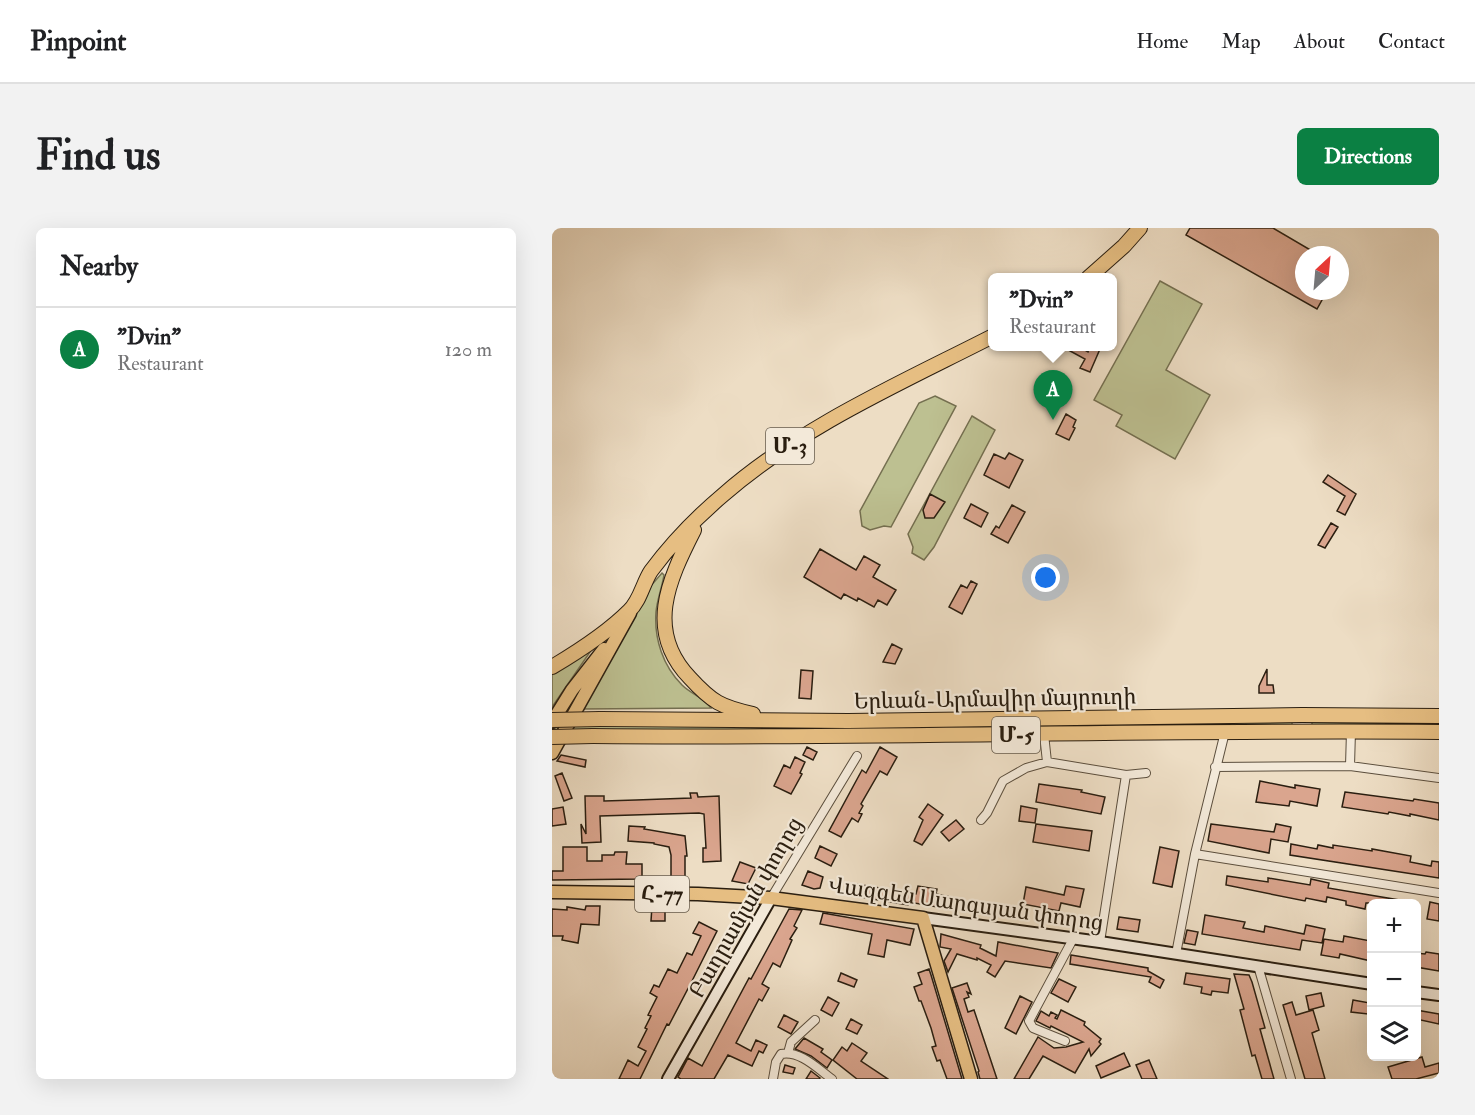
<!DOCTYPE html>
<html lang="en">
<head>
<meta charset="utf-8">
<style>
	:root { --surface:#fff; --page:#f2f2f2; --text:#202124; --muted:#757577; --line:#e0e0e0; --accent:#0b8043 }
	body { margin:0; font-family:"IM FELL Double Pica","Noto Serif Armenian",serif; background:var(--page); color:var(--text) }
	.controls { position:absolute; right:18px; bottom:18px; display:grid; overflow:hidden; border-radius:9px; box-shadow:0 6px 24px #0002 }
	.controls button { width:54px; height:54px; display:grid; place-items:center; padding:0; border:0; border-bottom:2px solid var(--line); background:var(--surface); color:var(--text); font:30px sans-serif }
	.compass { position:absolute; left:743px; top:18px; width:54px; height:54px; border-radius:50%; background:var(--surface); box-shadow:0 6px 24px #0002; rotate:26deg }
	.you { position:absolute; left:494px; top:350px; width:21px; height:21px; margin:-15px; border:4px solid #fff; border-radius:50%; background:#1a73e8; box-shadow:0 0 0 9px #1a73e833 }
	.badge { display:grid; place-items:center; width:39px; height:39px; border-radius:50%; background:var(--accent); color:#fff; font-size:20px; font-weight:700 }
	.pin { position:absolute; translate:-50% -50px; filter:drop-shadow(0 2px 3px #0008) }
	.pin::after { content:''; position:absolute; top:32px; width:21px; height:18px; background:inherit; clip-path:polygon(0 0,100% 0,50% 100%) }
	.popup { position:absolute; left:436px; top:45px; width:129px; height:78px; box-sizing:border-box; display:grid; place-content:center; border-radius:9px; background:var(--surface); filter:drop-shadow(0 2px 4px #0005); font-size:20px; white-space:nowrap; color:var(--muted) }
	.popup b { font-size:22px; color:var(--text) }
	.popup::after { content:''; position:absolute; left:50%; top:100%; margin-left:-12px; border:12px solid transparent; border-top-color:var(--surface) }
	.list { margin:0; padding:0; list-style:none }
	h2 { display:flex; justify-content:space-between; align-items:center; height:78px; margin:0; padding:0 24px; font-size:26px }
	h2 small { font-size:20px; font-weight:400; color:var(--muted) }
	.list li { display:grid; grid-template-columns:39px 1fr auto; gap:18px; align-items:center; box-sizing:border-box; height:84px; padding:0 24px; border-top:2px solid var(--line) }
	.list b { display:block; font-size:22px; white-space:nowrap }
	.list p { margin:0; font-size:20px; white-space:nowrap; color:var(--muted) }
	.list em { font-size:20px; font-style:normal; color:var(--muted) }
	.icon { flex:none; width:33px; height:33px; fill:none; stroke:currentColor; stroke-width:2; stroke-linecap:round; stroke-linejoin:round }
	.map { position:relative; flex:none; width:887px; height:851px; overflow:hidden; border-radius:9px }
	header { display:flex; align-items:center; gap:36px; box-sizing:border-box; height:84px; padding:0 30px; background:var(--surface); border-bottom:2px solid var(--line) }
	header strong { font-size:28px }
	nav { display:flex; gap:33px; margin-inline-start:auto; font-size:21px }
	.intro { display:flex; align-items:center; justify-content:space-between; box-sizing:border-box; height:144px; padding:0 36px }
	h1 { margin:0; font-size:42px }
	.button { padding:15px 27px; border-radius:9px; background:var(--accent); color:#fff; font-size:21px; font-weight:700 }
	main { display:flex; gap:36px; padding:0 36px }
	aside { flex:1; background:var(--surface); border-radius:9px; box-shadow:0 6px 24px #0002 }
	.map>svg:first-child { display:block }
	.green { fill:#bdc091; stroke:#746f50; stroke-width:1.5 }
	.building { fill:#daa58e; stroke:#2a1e10; stroke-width:1.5 }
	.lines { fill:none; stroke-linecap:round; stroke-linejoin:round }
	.street-casing { stroke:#5b4e3d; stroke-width:10 }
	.secondary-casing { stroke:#2a1e10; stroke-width:14 }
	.primary-casing { stroke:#2a1e10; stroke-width:15 }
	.highway-casing { stroke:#2a1e10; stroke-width:16 }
	.street { stroke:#f3e9d9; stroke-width:8 }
	.secondary { stroke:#f3e9d9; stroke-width:10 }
	.primary { stroke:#e6be82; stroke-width:12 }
	.highway { stroke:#e6be82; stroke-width:14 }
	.highway-bridge-casing { stroke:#2a1e10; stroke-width:16; stroke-linecap:butt }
	.highway-bridge { stroke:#e6be82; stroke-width:14 }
	.labels { text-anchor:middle; stroke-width:4.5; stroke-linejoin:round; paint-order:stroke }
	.shield { fill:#f3e9d9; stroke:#665b4c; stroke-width:1.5 }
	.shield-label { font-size:21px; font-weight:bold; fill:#2a1e10 }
	.street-label { font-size:22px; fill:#2a1e10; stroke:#f3e9d9 }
</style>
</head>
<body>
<header>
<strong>Pinpoint</strong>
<nav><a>Home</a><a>Map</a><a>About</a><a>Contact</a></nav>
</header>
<div class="intro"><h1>Find us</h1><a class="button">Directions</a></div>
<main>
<aside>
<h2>Nearby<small></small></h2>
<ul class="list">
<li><span class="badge">A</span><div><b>&quot;Dvin&quot;</b><p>Restaurant</p></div><em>120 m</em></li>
</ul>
</aside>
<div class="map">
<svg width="887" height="851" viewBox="0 0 887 851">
	<rect width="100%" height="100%" fill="#edddc4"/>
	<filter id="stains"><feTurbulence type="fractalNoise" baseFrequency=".00333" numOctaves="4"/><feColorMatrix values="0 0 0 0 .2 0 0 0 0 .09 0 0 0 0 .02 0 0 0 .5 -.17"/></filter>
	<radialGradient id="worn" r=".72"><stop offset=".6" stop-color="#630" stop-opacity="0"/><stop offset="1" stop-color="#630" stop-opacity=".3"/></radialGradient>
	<!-- green -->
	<path class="green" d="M608,53L650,76L614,142L658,167L623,231L564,198L570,187L542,172Z
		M383,168L404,178L339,299L332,298L318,302L310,298L308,283L367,175Z
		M420,188L443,202L382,319L372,332L360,325L361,319L356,306Z
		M110,345L112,347C110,359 105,372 104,384C102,411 111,438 130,457C139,466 151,469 159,480L29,481L90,368Z
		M38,424L0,479V443L26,428Z
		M740,492V499L257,505L258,498Z
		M760,492L887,493V499L760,498Z
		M0,497L236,498V505H0Z"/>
	<!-- building -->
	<path class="building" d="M638,0H721L767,27H752V63H775L765,81L634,7Z
		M509,118H526L536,124L538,118L548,121L538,144L528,140L533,131Z
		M514,186L524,192L521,199L523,200L517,212L504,206Z
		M457,225L471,232L457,260L432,247L442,226L453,231Z
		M776,247L804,266L793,287L785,283L793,268L771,254Z
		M378,266L393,274L382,290H373L371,282Z
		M419,276L436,285L429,299L412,290Z
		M460,277L473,284L456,315L439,306L444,298L447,300Z
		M779,295L786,299L773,320L766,317Z
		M268,321L304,342L312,328L328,337L321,349L344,362L335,377L326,372L322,379L306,370L305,373L292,366L289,371L252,349Z
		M419,353L425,356L410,386L397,379L409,357L415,360Z
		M340,416L350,421L343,436L331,434Z
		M715,441V457H721L722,465H707V458Z
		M249,442L261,443L259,471L247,470Z
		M255,519L265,524L261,532L251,527Z
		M328,519L345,529L335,547L328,543L309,576L311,578L307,585L310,586L306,594L300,590L289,609L277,603L310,542L314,545Z
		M9,527L34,532L33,539L5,533Z
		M243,529L253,534L248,545L250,546L239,566L222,558L232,537L238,540Z
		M10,545L20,570L12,573L3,548Z
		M708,553L743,560V557L768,561L765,578L738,573L737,578L704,574Z
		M487,556L530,562L529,564L553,569L549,586L484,574Z
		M793,564L861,573L862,571L887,575V592L858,586V588L837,584L836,586L790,579Z
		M138,565H145L146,569L167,568L169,633L151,634V620H154L152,586L147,585L48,588L49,614L30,615L29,596L34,606L33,568H52V573L84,572L139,570Z
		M376,576L391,587L370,617L362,613L371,592L367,589Z
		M469,578L485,581L483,595L467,593Z
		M11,579L14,596L0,598V581Z
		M404,592L412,601L397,613L389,604Z
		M484,596L540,603L537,623L481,614Z
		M659,596L722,604L724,596L739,599L736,614L719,611L717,625L656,613Z
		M77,598L93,599L92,601L133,608L135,628H133V652H119V627L117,619L102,616V615L76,613Z
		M739,616L765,621L766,617L781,620V617L820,623V621L859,628L858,634L879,638L880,633L887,634V650L738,627Z
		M268,618L285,626L279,638L263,630Z
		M11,619H35V633H50V627H62L63,624H75L74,636H90V651L0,652V643H11Z
		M608,619L627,623L620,659L601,655Z
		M188,634L204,640L196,656L180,653Z
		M256,643L271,649L268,660L262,661L250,657Z
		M675,648L716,654V650L758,657L759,651L777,655L776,660L847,672V675H814L813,681L794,677V673L775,669L774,674L754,670L753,673L674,657Z
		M304,656L364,666L366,658L385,661L384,666L404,670L402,682L357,674L356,677L302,668Z
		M514,658L532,661L528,679L509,675L507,683L471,676L474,659L512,667Z
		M878,674L887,676V693L875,691Z
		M34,678H48L47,697L29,696L26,715L10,712L11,708H0V681L15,682V679L33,682Z
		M100,678H113V693H99Z
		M237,681L250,682L242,698L245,700L238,711L240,712L228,739L221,735L210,756L217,760L210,773L207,771L184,815L199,823L204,812L215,817L211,825L207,823L200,838L176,827L162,851H129L126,849L136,830L150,838L197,750L199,751Z
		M271,685L362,701L358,717L335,712L332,729L316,726L320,706L268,696Z
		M653,687L693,694L691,700L712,704L713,698L752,706L754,697L773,701L770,715L750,712L748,722L650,706Z
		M567,689L588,692L586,704L565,701Z
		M147,694L165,703L141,751L117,797L115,796L88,851H67L76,832L86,838L94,823L86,819L95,801L93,800L99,788L96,787L105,769L98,765L102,757L107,759L116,741L125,745L135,725L140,727L149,708L141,705Z
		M635,702L646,704L643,717L632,715Z
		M389,706L429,717L428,720L444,728L446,714L506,725L499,740L453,733L443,749L435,744L439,737L425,730V732L405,726L396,744L392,733L399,721L388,719Z
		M792,708L819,713V733L788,726L787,730L769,727L772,711L791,714Z
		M874,724L887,726V743L864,739V725L873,726Z
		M519,727L596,740V743L612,752L608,760L597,754L599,749L518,736Z
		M377,741L379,747L410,851H395L388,832L385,833L380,819L384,818L379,800L369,773H367L362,759L370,756L366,745Z
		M289,745L305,752L302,759L286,753Z
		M634,745L678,751L676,765L660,763L659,767L649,765L650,759L632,756Z
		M682,746L697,747L700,754L713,800L708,801L722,851H710L703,827L700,828L688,782L692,781Z
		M507,751L524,759L516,774L499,765Z
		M415,755L419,766L415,764L417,769L412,771L416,784L422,782L445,851H428L426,844L427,843L400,760Z
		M769,765L772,778L757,782L754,768Z
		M468,768L480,774L464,806L453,800Z
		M276,769L287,775L280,788L269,782Z
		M801,772L818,775L816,786L799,784Z
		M740,774L744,787L761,782L767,802L760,805L773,851H753L731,777Z
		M509,782L533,794L532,797L549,811L547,814L549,816L539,828L537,821L523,845L491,828L477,851H462L486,809L502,820L514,819L531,814L499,798L498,800L484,793L489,783L497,788L499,784L505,787L503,790L505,791Z
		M864,782L887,786V796L864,791Z
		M232,787L246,794L239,806L226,799Z
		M299,791L310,797L305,806L294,801Z
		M252,810L271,821L269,824L280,832L275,840L259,828L243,821Z
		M300,815L315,825L309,833L336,851H305L281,832L290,819L295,823Z
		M572,825L578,838L549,850L544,838Z
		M870,829L873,839L887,835V845L864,851H840L836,839Z
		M597,832L605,851H590L584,837Z
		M233,837L243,840L241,846L231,844Z
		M259,843L268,850L267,851H254Z"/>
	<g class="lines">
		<defs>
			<path id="street" d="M492,506L495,534
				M798,538L799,503
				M663,539L798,538L887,550
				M574,547L594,545
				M429,592L435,585L451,553L474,540L495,534L574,547L548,714
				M643,626L887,665
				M219,670L305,528
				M624,726L643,626L673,504
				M706,738L739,851
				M513,813L481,800L477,793L521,711
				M236,825L239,814L263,792
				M221,851L224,834L229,826C248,822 266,841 280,851"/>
			<path id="secondary" d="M371,690L548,714L820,756
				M864,764L887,767
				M116,851L219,670"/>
			<path id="primary" d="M0,494L20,462L52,421
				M0,525L78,385
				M0,664L146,666L219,670L371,690L419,851"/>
			<path id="highway" d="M536,50L572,18L588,0
				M142,302C116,353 93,403 138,450C160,474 169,479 201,486
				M0,439C27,423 55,405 77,383C88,373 91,355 99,343C119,316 145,289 171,267C250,198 349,155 441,108
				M48,491L296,493L750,487L887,488
				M41,508C323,511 605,501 887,504"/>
		</defs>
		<!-- street casing -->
		<use href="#street" class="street-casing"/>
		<!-- secondary casing -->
		<use href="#secondary" class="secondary-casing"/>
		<!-- primary casing -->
		<use href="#primary" class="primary-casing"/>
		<!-- highway casing -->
		<use href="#highway" class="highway-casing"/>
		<!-- street -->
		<use href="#street" class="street"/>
		<!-- secondary -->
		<use href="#secondary" class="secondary"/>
		<!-- primary -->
		<use href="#primary" class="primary"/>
		<!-- highway -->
		<use href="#highway" class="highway"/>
		<defs>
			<path id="highway-bridge" d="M0,492L48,491
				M0,509L41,508"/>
		</defs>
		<!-- highway-bridge casing -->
		<use href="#highway-bridge" class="highway-bridge-casing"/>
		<!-- highway-bridge -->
		<use href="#highway-bridge" class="highway-bridge"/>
	</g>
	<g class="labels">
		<!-- shield labels -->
		<g class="shield">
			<rect x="214" y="200" width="48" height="36" rx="4.5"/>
			<rect x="440" y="489" width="48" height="36" rx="4.5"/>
			<rect x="83" y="648" width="54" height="36" rx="4.5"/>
		</g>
		<g class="shield-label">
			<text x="238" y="225">Մ-3</text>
			<text x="464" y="514">Մ-5</text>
			<text x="110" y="673">Հ-77</text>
		</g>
		<!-- street labels -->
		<g class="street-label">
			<text transform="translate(443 470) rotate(-1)" y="8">Երևան-Արմավիր մայրուղի</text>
			<text transform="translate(414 675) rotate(8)" y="8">Վազգեն Սարգսյան փողոց</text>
			<text transform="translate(193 679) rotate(-60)" y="8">Բաղրամյան փողոց</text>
		</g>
	</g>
	<rect width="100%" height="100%" filter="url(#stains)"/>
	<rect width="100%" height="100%" fill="url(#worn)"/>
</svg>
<div class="controls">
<button>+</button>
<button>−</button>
<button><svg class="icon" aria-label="layers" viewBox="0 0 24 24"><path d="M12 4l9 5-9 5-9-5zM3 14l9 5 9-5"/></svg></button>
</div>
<svg class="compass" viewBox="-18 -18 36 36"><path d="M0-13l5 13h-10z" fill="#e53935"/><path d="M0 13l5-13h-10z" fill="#757577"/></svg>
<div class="you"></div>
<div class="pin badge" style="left:501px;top:192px">A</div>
<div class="popup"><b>&quot;Dvin&quot;</b>Restaurant</div>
</div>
</main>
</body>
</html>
